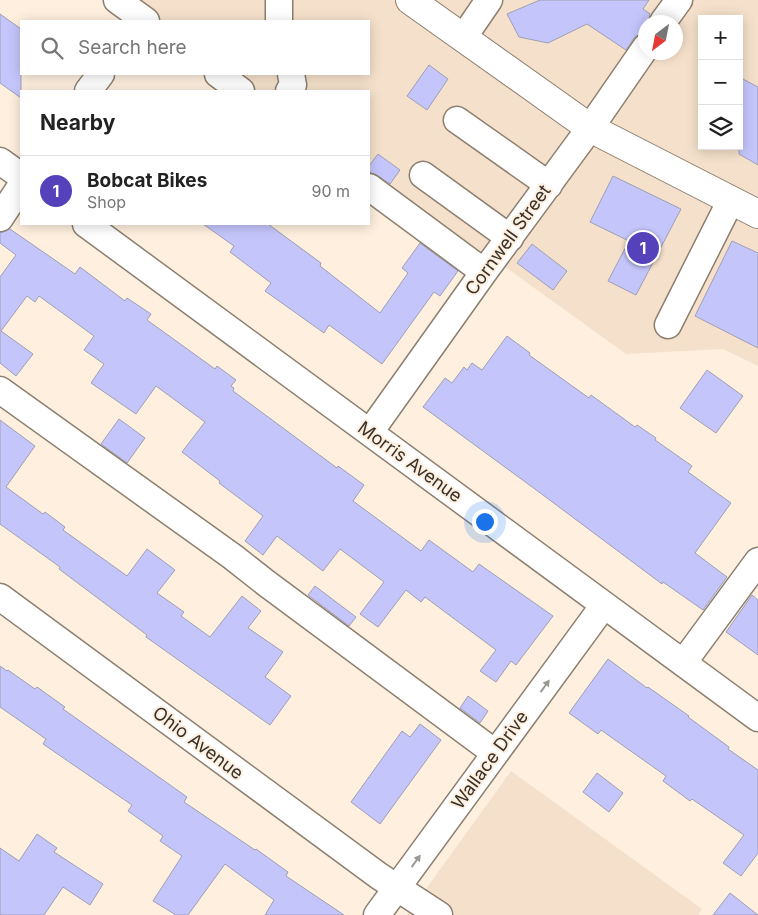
<!DOCTYPE html>
<html lang="en">
<head>
<meta charset="utf-8">
<style>
	:root { --surface:#fff; --page:#f2f2f2; --text:#222; --muted:#767676; --line:#e0e0e0; --accent:#5542ba }
	body { margin:0; font-family:Inter,sans-serif; background:var(--page); color:var(--text) }
	.controls { position:absolute; right:15px; top:15px; display:grid; overflow:hidden; border-radius:0px; box-shadow:0 2px 12px #0003 }
	.controls button { width:45px; height:45px; display:grid; place-items:center; padding:0; border:0; border-bottom:1px solid var(--line); background:var(--surface); color:var(--text); font:25px sans-serif }
	.compass { position:absolute; left:638px; top:15px; width:45px; height:45px; border-radius:50%; background:var(--surface); box-shadow:0 2px 12px #0003; rotate:212deg }
	.you { position:absolute; left:484px; top:521px; width:18px; height:18px; margin:-12px; border:4px solid #fff; border-radius:50%; background:#1a73e8; box-shadow:0 0 0 8px #1a73e833 }
	.badge { display:grid; place-items:center; width:32px; height:32px; border-radius:50%; background:var(--accent); color:#fff; font-size:16px; font-weight:700 }
	.pin { position:absolute; translate:-50% -50%; border:2px solid #fff; box-shadow:0 1px 5px #0006 }
	.list { margin:0; padding:0; list-style:none }
	h2 { display:flex; justify-content:space-between; align-items:center; height:65px; margin:0; padding:0 20px; font-size:21px }
	h2 small { font-size:16px; font-weight:400; color:var(--muted) }
	.list li { display:grid; grid-template-columns:32px 1fr auto; gap:15px; align-items:center; box-sizing:border-box; height:70px; padding:0 20px; border-top:1px solid var(--line) }
	.list b { display:block; font-size:19px; white-space:nowrap }
	.list p { margin:0; font-size:16px; white-space:nowrap; color:var(--muted) }
	.list em { font-size:16px; font-style:normal; color:var(--muted) }
	.icon { flex:none; width:28px; height:28px; fill:none; stroke:currentColor; stroke-width:2; stroke-linecap:round; stroke-linejoin:round }
	.map { position:relative; flex:none; width:758px; height:915px; overflow:hidden }
	.search { position:absolute; background:var(--surface); box-shadow:0 2px 12px #0003; left:20px; top:20px; width:350px; height:55px; display:flex; align-items:center; gap:12px; box-sizing:border-box; padding:0 18px; border-radius:0px; color:var(--muted); font-size:19px }
	.panel { position:absolute; background:var(--surface); box-shadow:0 2px 12px #0003; left:20px; top:90px; width:350px; height:135px; border-radius:0px }
	.map>svg:first-child { display:block }
	.built { fill:#f5e1cb; fill-rule:evenodd }
	.building { fill:#c4c5fb; stroke:#9f9fb3 }
	.lines { fill:none; stroke-linecap:round; stroke-linejoin:round }
	.minor-casing { stroke:#8c7f70; stroke-width:29 }
	.major-casing { stroke:#8c7f70; stroke-width:30 }
	.minor { stroke:#fff; stroke-width:26 }
	.major { stroke:#fff; stroke-width:28 }
	.oneway { fill:#9b9895 }
	.labels { text-anchor:middle; stroke-width:4; stroke-linejoin:round; paint-order:stroke }
	.street-label { font-size:18px; fill:#37312b; stroke:#feefde }
</style>
</head>
<body>
<div class="map">
<svg width="758" height="915" viewBox="0 0 758 915">
	<rect width="100%" height="100%" fill="#feefde"/>
	<!-- built -->
	<path class="built" d="M117,0H758V366L723,349L626,354L494,259L484,272L369,186V91H241L217,74H369V21H146ZM702,19H739V146H702ZM646,22H676V52H646Z
		M511,771L702,909L698,915H407Z"/>
	<!-- building -->
	<path class="building" d="M540,0H649L643,9L650,14L648,22H646L645,32L639,34L634,38L626,50L587,24L548,43L519,37L507,14Z
		M0,14L21,29V98L0,83Z
		M429,65L448,79L427,110L407,96Z
		M739,77L758,87V165L739,154Z
		M378,154L400,170L390,184L377,175L369,172V166Z
		M613,176L681,209L636,295L608,281L629,241L590,222Z
		M203,224H268L321,263L320,266L380,313L408,273L402,268L420,243L458,271L440,296L434,292L382,364L329,325L324,333L265,291L271,283L230,252L234,246Z
		M10,229L75,274L80,267L125,301L127,298L151,314L147,320L215,369L217,366L236,380L231,386L234,388L233,391L337,468L338,466L364,485L353,501L421,551L429,540L473,572L479,564L553,616L516,665L511,661L496,682L480,671L496,650L425,597L421,602L406,590L378,627L360,614L384,582L340,549L323,571L277,536L263,555L245,541L263,516L219,483L220,481L182,452L205,422L156,386L136,414L91,383L104,364L84,350L94,336L39,296L35,302L27,296L1,331L33,354L16,376L0,363V277L16,255L0,243V233Z
		M732,241L758,253V348L695,316Z
		M532,244L567,271L553,290L517,263Z
		M507,336L530,353L529,355L589,398L591,395L635,427L637,425L656,438L655,440L692,466L688,472L731,503L695,553L727,577L703,610L663,582L662,584L543,495L423,407L445,378L452,383L464,367L467,370L472,363L482,370Z
		M707,370L743,396L716,433L680,408Z
		M119,419L145,438L127,463L101,444Z
		M0,420L35,446L6,487L43,514L45,512L65,527L63,530L127,576L147,549L175,570L157,593L184,612L181,616L210,637L242,596L261,611L248,628L283,652L265,677L291,696L270,725L146,637L147,635L59,569L60,567L0,524Z
		M315,586L356,617L349,626L308,595Z
		M752,595L758,600V655L726,632Z
		M608,659L647,688L648,687L689,716L688,717L729,747L728,749L758,770V853L741,876L723,863L744,835L692,799L690,801L663,781L666,776L601,730L598,734L569,713Z
		M0,666L7,671L8,670L35,689L37,687L65,707L63,709L187,797L184,802L255,850L256,849L288,872L286,876L344,915H265L274,900L225,864L188,915H176L153,901L182,856L160,841L163,836L128,811L132,805L43,744L46,739L0,707Z
		M468,696L488,711L480,723L460,708Z
		M420,724L441,740L380,824L351,802L402,731L410,737Z
		M597,773L623,793L609,812L583,792Z
		M37,834L57,848L54,852L103,884L90,905L63,887L44,915H0V848L19,861Z
		M730,893L758,915H713Z"/>
	<g class="lines">
		<defs>
			<path id="minor" d="M117,0L146,21
				M279,0V21
				M663,22L679,0
				M463,38L489,0
				M218,74L241,91
				M88,91L101,74
				M289,91L293,85L291,74
				M457,120L549,185
				M0,161L21,176
				M423,175L510,238
				M369,187L484,272
				M0,218L21,186
				M86,224L758,718
				M668,325L731,200
				M0,390L233,557L266,583L495,753
				M370,432L484,272L590,128L646,47
				M0,597L379,876L439,915
				M683,663L758,561
				M377,915L604,605"/>
			<path id="major" d="M410,0L590,128L758,214"/>
		</defs>
		<!-- minor casing -->
		<use href="#minor" class="minor-casing"/>
		<!-- major casing -->
		<use href="#major" class="major-casing"/>
		<!-- minor -->
		<use href="#minor" class="minor"/>
		<!-- major -->
		<use href="#major" class="major"/>
	</g>
	<!-- one-way arrows -->
	<defs><path id="oneway-solid" d="M-6-.8H1V-3.2L6.5 0L1 3.2V.8H-6Z" transform="scale(1.25)"/></defs>
	<g class="oneway">
		<use href="#oneway-solid" transform="translate(545 686) rotate(-54)"/>
		<use href="#oneway-solid" transform="translate(416 861) rotate(-54)"/>
	</g>
	<g class="labels">
		<!-- street labels -->
		<g class="street-label">
			<text transform="translate(508 240) rotate(-54)" y="6">Cornwell Street</text>
			<text transform="translate(410 462) rotate(36)" y="6">Morris Avenue</text>
			<text transform="translate(198 743) rotate(37)" y="6">Ohio Avenue</text>
			<text transform="translate(490 760) rotate(-54)" y="6">Wallace Drive</text>
		</g>
	</g>
</svg>
<div class="controls">
<button>+</button>
<button>−</button>
<button><svg class="icon" aria-label="layers" viewBox="0 0 24 24"><path d="M12 4l9 5-9 5-9-5zM3 14l9 5 9-5"/></svg></button>
</div>
<svg class="compass" viewBox="-18 -18 36 36"><path d="M0-13l5 13h-10z" fill="#e53935"/><path d="M0 13l5-13h-10z" fill="#767676"/></svg>
<div class="you"></div>
<div class="pin badge" style="left:643px;top:248px">1</div>
<div class="search"><svg class="icon" aria-label="search" viewBox="0 0 24 24"><circle cx="10" cy="10" r="6"/><path d="M15 15l6 6"/></svg>Search here</div>
<section class="panel">
<h2>Nearby<small></small></h2>
<ul class="list">
<li><span class="badge">1</span><div><b>Bobcat Bikes</b><p>Shop</p></div><em>90 m</em></li>
</ul>
</section>
</div>
</body>
</html>
